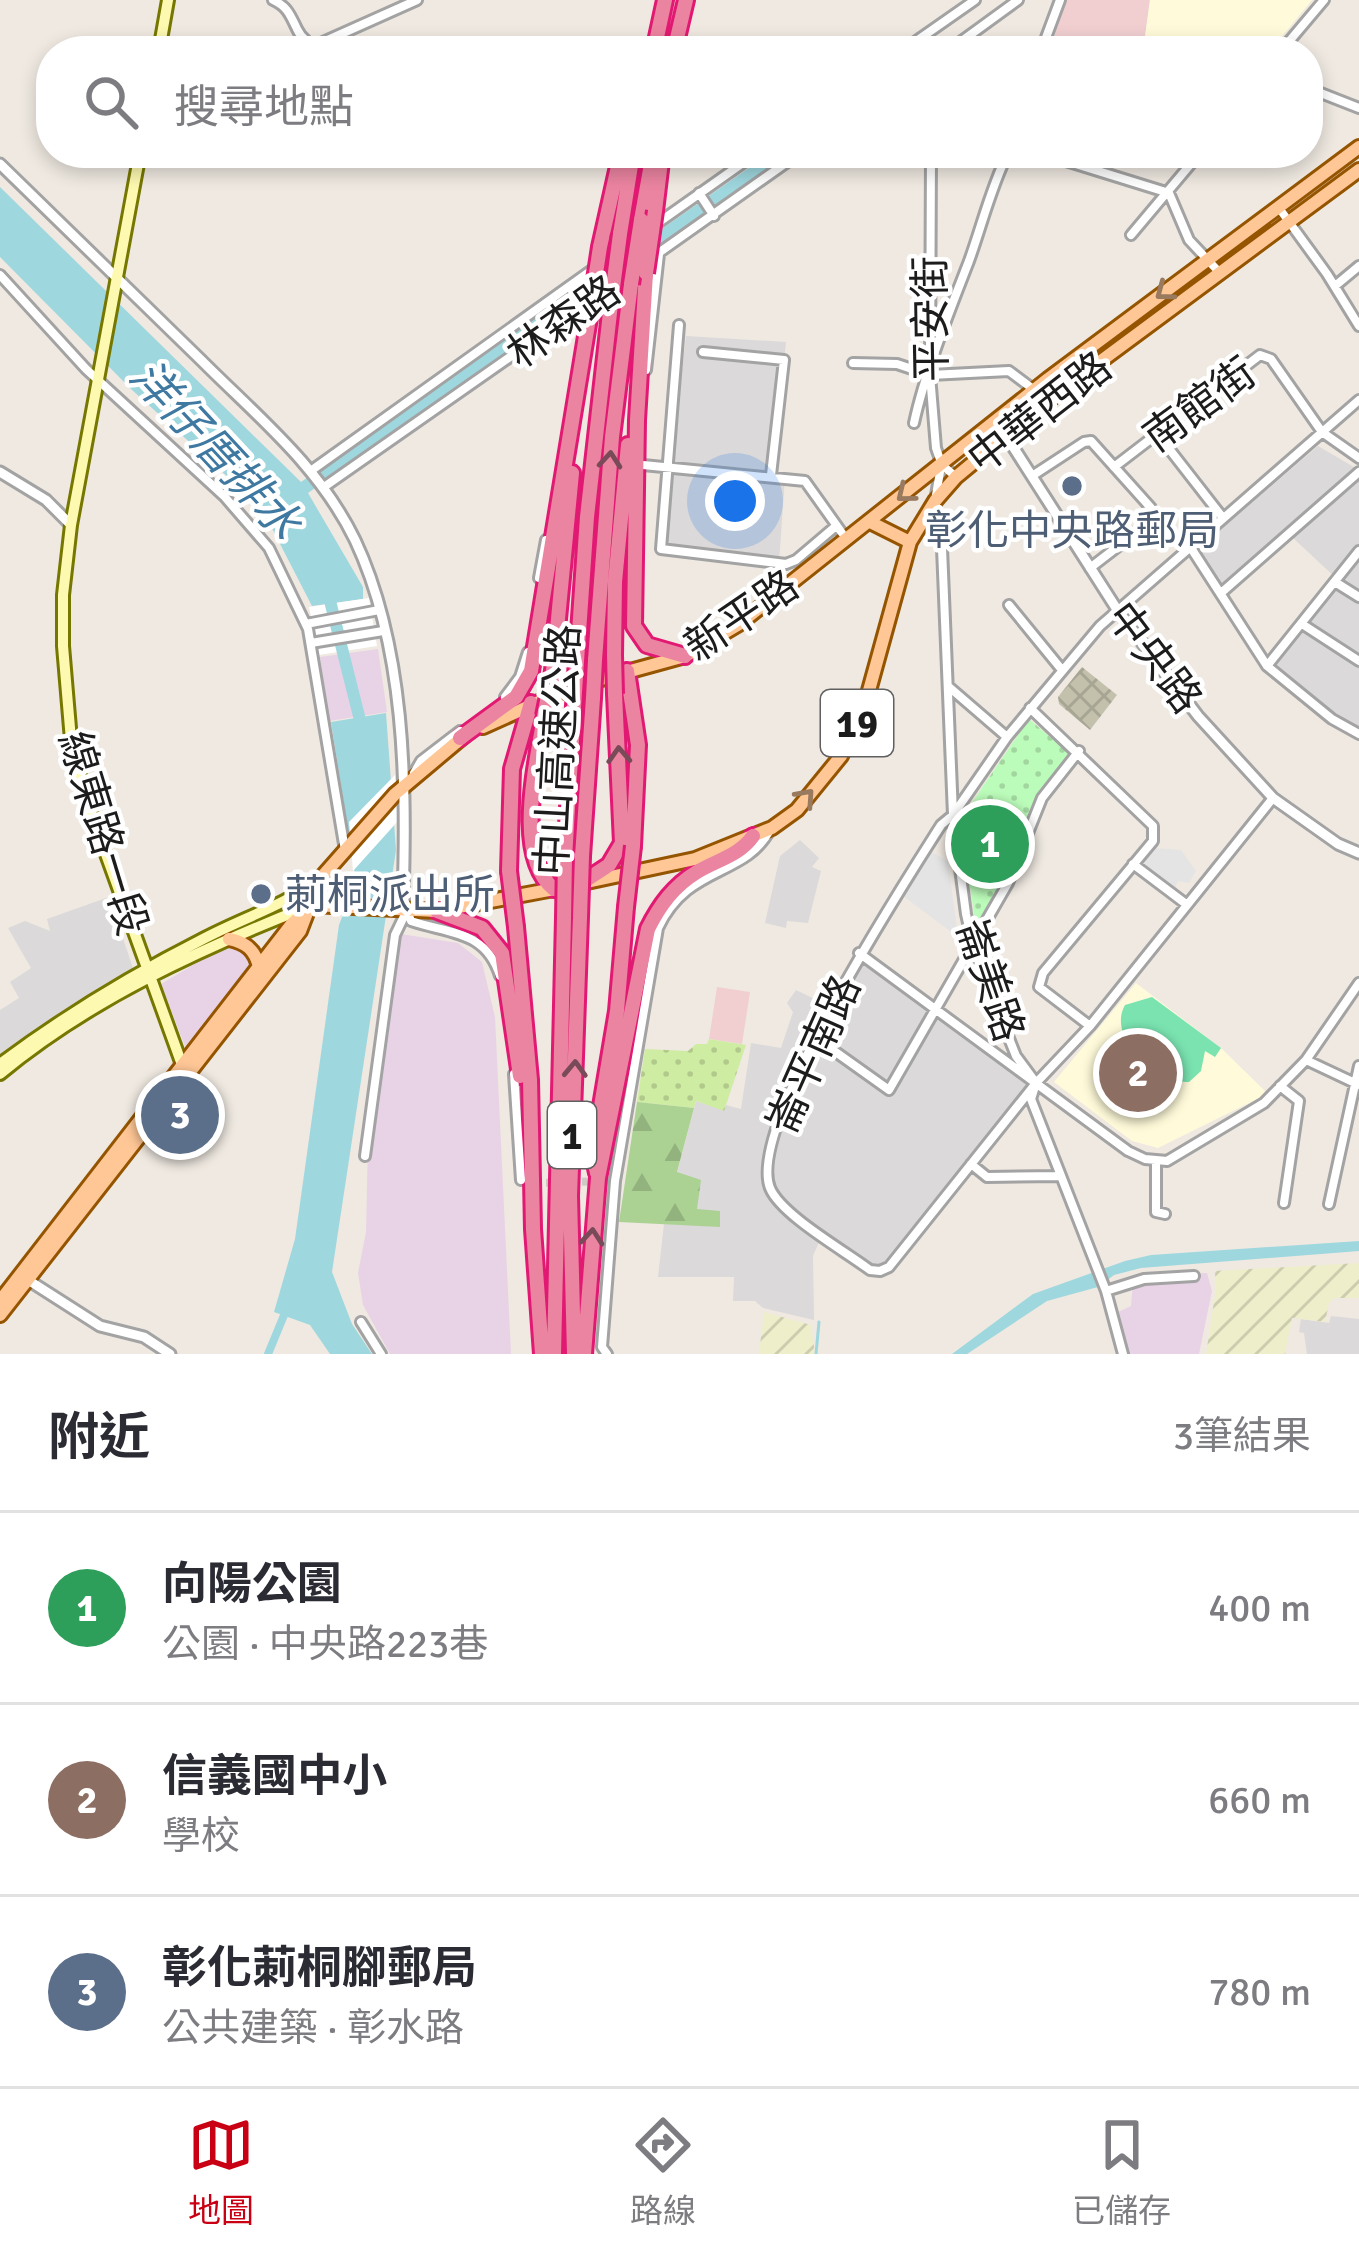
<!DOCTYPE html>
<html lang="zh-TW">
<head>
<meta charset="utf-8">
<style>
	:root { --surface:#fff; --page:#f2f2f3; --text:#2b2b33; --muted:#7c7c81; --line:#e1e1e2; --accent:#c90014 }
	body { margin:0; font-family:Signika,"Noto Sans TC",sans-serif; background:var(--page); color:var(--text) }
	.you { position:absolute; left:735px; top:501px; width:42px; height:42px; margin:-30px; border:9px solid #fff; border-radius:50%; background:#1a73e8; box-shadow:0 0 0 18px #1a73e833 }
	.badge { display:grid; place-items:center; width:78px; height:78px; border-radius:50%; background:var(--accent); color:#fff; font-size:39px; font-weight:700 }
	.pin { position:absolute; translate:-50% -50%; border:6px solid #fff; box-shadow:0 3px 12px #0006 }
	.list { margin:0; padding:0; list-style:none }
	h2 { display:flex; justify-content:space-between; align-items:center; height:156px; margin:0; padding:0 48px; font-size:51px }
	h2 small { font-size:39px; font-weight:400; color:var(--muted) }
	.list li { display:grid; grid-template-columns:78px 1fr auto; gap:36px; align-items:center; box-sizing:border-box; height:192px; padding:0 48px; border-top:3px solid var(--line) }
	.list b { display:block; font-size:45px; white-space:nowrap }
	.list p { margin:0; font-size:39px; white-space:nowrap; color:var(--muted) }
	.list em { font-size:39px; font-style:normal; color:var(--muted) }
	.icon { flex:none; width:66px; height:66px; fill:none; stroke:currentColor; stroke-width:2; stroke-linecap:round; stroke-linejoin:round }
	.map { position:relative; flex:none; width:1359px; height:1354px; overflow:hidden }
	.search { position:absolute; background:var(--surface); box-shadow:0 6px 18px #0003; left:36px; right:36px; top:36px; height:132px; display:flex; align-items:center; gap:30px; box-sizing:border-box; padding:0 42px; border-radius:48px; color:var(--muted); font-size:45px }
	.sheet { height:732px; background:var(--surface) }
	nav { display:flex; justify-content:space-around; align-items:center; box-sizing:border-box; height:168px; border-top:3px solid var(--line); background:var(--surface); font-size:33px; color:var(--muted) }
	nav a { display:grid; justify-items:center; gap:6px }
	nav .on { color:var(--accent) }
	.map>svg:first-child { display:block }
	.residential { fill:#dbd9d9 }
	.commercial { fill:#f1cfd1 }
	.industrial { fill:#e8d3e6 }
	.education { fill:#fffbda }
	.construction { fill:url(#construction-cross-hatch) }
	.farmland { fill:url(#farmland-furrows) }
	.grass { fill:url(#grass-dots) }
	.forest { fill:url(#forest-firs) }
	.park { fill:url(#park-dots) }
	.pitch { fill:#7ae3b0 }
	.parking { fill:#e4e4e4 }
	.water { fill:#9fd7df }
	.pier { fill:#fff }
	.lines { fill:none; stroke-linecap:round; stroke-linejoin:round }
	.stream { stroke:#9fd7df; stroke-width:3 }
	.canal { stroke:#9fd7df; stroke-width:8 }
	.river { stroke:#9fd7df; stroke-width:12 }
	.minor-tunnel { stroke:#cfcac3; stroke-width:8; stroke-dasharray:8 4; stroke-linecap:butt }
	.minor-casing { stroke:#a3a3a3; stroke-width:14 }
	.tertiary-casing { stroke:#a3a3a3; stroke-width:15 }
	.secondary-casing { stroke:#767700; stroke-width:16 }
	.primary-casing { stroke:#955500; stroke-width:18 }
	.motorway-casing { stroke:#e21972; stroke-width:20 }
	.minor { stroke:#fff; stroke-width:8 }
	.tertiary { stroke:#fff; stroke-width:9 }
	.secondary { stroke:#fdf9b1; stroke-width:10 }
	.primary { stroke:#ffc796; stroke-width:12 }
	.motorway { stroke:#eb84a1; stroke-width:14 }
	.motorway-bridge-casing { stroke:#e21972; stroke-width:20; stroke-linecap:butt }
	.motorway-bridge { stroke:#eb84a1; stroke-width:14 }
	.oneway { stroke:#997a5f }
	.oneway2 { stroke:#794b58 }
	.service-dot { fill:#5c6f8a; stroke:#fff; stroke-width:4.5 }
	.labels { text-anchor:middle; stroke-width:9; stroke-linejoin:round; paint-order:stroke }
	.shield { fill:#fff; stroke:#606060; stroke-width:3 }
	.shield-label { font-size:39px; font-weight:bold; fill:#1c1c1c }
	.street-label { font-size:42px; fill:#1c1c1c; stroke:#fff }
	.service-label { font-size:42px; fill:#4e5e75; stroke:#fff }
	.water-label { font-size:45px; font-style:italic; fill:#3f79a1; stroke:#fff }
</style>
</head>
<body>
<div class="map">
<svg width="1359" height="1354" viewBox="0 0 1359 1354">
	<defs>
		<pattern id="construction-cross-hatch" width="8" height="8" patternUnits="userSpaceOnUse" patternTransform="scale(3)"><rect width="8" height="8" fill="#c3c1ac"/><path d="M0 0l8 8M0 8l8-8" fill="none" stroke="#a7a593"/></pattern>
		<pattern id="farmland-furrows" width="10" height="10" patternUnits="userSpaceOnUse" patternTransform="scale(3)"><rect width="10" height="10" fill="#efeecb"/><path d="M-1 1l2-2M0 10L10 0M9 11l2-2" fill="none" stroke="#ccccae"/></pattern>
		<pattern id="grass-dots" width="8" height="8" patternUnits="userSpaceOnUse" patternTransform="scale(3)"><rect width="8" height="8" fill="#cfeca3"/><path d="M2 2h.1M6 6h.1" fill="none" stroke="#b1ca8c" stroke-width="1.8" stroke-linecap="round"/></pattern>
		<pattern id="forest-firs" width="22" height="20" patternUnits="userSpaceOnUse" patternTransform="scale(3)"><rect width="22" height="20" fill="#abd193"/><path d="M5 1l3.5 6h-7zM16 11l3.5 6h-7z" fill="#93b37e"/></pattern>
		<pattern id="park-dots" width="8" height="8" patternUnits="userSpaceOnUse" patternTransform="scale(3)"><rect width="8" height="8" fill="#bcfcba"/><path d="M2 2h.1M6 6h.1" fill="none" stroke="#a1d79f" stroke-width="1.8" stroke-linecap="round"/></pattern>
	</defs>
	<rect width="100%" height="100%" fill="#efe9e1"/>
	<!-- residential -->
	<path class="residential" d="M686,336L786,342L772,474L785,477L779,563L661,549Z
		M1318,446L1359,470L1222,589L1198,549Z
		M1359,478V547L1336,578L1293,538Z
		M1359,559V727L1339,717L1273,667Z
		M800,840L819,858L812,867L821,871L808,923L787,921L786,928L765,923L780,856Z
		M109,897L136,977L0,1067V1010L19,998L10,982L31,968L8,928L25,921L50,931L47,919Z
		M858,964H868L1029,1084V1091L884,1274L875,1273L822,1235L813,1256L814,1320L763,1308L755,1301H733L734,1277H658L664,1224L720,1226L696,1209L677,1173L696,1101L723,1110L726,1105L741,1109L751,1043L781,1048L793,1012L787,1003L796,990L829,1006Z
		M1331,1316L1359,1319V1354H1307L1304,1333L1299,1332L1301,1319L1329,1323Z"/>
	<!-- commercial -->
	<path class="commercial" d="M1067,0H1150L1143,51H1049Z
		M717,987L750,992L742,1044L709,1039Z"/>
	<!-- industrial -->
	<path class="industrial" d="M378,649L387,712L329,721L320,657Z
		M401,934L458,943L482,962L495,1017L511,1354H390L363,1305L358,1273L366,1232L368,1141L397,938Z
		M232,948L248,956L253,968L190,1050L186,1049L161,984L210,955Z
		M1207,1273L1212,1291L1199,1354H1129L1118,1312L1131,1306L1133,1283L1170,1274Z"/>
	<!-- education -->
	<path class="education" d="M1150,0H1312L1270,51H1143Z
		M1136,983L1222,1049L1265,1091L1261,1097L1158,1148L1132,1141L1054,1082Z"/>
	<!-- construction -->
	<path class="construction" d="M1082,667L1117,695L1090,730L1059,704L1058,697Z"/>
	<!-- farmland -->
	<path class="farmland" d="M1359,1263V1298H1335L1329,1303L1325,1322L1292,1318L1285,1354H1206L1216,1289L1215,1271Z
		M764,1312L811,1325L815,1354H759Z"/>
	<!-- grass -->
	<path class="grass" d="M709,1039L746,1045L724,1111L696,1101L694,1108L637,1102L645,1049L688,1051L696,1044H707Z"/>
	<!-- forest -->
	<path class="forest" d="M637,1102L694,1108L677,1172L701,1180L697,1209L720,1211V1227L619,1222Z"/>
	<!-- park -->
	<path class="park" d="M1029,719L1070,754L1036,796L1009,867L977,933L960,820Z"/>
	<!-- pitch -->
	<path class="pitch" d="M1152,997L1221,1048L1215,1057L1205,1051L1201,1071L1189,1082C1157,1082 1106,1038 1125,1005Z"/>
	<!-- parking -->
	<path class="parking" d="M1154,848L1181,850L1196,871L1189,883L1178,881L1175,888L1178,892L1172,899L1136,873Z
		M931,852L948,861L958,937L903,896Z"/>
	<!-- water -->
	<path class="water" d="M770,153H793L308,493L363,587V599L312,606L261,507L131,389L0,257V187L301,482Z
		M386,713L396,850L332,1272L352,1324L372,1354H330L310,1325L274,1312L295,1239L339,925L356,881L331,722Z
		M1359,1241V1251L1141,1268L1114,1275L1098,1287L1047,1301L967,1354H952L1033,1294L1125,1261L1151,1255Z"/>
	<!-- pier -->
	<path class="pier" d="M369,598L377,646L319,655L309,607Z
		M395,775L398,821L353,871L349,822Z"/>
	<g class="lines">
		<!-- stream -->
		<path class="stream" d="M816,1354L819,1322"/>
		<!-- canal -->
		<path class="canal" d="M268,1354L287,1308"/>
		<!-- river -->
		<path class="river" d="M327,589L363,732"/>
		<!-- minor-tunnel -->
		<path class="minor-tunnel" d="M534,1183L615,1181"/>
		<defs>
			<path id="minor" d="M273,0C288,7 290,15 297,29C309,55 342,50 367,51
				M303,51L417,0
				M902,51L975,0
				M948,51L1018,0
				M1041,51L1060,0
				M1281,51L1324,0
				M1308,88L1359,108
				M931,153L930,375L936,448L942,465L955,476
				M1040,153L1169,193L1189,240L1220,273
				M699,193L714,216
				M1279,208L1327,274L1359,326
				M655,225L757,153
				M1131,235L1200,153
				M650,259L800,153
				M0,275L86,369L224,496L269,548L308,629L345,850
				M1335,286L1359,266
				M679,325L661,549L786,564L796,560L836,526
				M703,352L784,360L771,475
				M853,363L897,364L930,375L1009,371L1033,389
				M646,370L659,254
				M914,423C925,372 950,310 969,261C982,225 991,187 1008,153
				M1156,432L1223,518
				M643,465L805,481L842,533
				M941,466L935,501L942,548L953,815L966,914L974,950L1016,1056L1036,1083L1031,1099L1106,1291L1123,1354
				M1114,467L1260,355L1271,359L1322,432L1359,458
				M312,470L638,237
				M1032,476L1084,442L1091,441L1151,508V521L1090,568
				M324,487L633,271
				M1191,548L1267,666L1332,719L1359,734
				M539,578L546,540
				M1335,582L1359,597
				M1221,593L1359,472
				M1009,605L1062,670
				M306,624L379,610
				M1302,624L1359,661
				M311,643L383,631
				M1267,666L1359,551
				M949,687L1007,737
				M505,697L520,677L528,652
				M1030,708L1153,826V841L1043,973L1039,987L1090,1026
				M414,773L421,761L460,731
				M1273,798L1090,1026L1036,1083L889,1267L880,1271L870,1270C845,1251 781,1215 770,1188C746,1127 903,885 941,825L953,815L1007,737L1100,626L1359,400
				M1133,864L1186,904
				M859,953L1128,1151L1145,1159L1167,1161L1264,1103L1306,1060L1359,983
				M816,1038L889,1090L1008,883L1042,798L1079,751
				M1306,1060L1359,1085
				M514,1074L521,1180
				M1280,1086L1299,1101L1284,1203
				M365,1156L395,935L407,910L411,921C449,934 486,930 500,976
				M1156,1162V1212L1165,1214
				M971,1164L987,1177L1061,1176
				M1329,1204L1359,1066
				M1106,1291L1144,1279L1194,1276
				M361,1322L381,1354
				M607,1354L602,1347L615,1181L658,928C688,864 744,878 770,830"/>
			<path id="tertiary" d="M0,164C67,230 135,295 202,361C259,418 319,466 355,540C405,646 407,783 403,898L407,910
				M996,420L1118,611L1198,716L1273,798L1338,844L1359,853
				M0,472L46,500L71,525
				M25,1278L100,1326L144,1337L170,1354"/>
			<path id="secondary" d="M159,51L168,0
				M140,153L71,525L63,595V646L71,740L85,796L185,1073
				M0,1064C64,1016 134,974 205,938C243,918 285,905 320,879
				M0,1074C89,1000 200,949 307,907"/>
			<path id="primary" d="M870,522L910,542
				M483,727L572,687L685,656L739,624L1048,379L1359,147
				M312,905L437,911L554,889L695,859L772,828L797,810L841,756L865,705L910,542L935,501L956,477L1059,392L1359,170
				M229,939C245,942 256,950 259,968
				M0,1301L291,925L307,910
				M0,1315L300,931L320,879L395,794L464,736"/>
			<path id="motorway" d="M654,51L665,0
				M674,51L686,0
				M655,211L662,153
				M641,220L653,153
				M620,234L633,153
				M600,247L621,153
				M646,273L637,420L634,626L647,645L685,656
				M614,655L615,582L628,445
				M595,660L612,437L631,284
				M577,661L587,517L612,295
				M553,671L572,473
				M627,671L638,745L633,846
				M544,716C537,763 513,856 554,889
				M460,738L516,697L531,671L590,312
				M582,856L593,698
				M565,859L574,707
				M509,871L512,769L531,703
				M583,882L609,865L622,843L615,694
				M437,911L482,928L502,953L520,1076
				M516,927L530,1080L533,1229L542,1354
				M597,1173L593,1154L617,1011L626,907
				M554,1354L564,918
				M574,1354L570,1196L580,917
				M584,1354L598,1178L648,929C660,905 674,886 697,872C717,860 740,855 753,836"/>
		</defs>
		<!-- minor casing -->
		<use href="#minor" class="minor-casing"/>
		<!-- tertiary casing -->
		<use href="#tertiary" class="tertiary-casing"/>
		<!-- secondary casing -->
		<use href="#secondary" class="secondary-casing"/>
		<!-- primary casing -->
		<use href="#primary" class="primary-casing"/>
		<!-- motorway casing -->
		<use href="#motorway" class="motorway-casing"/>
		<!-- minor -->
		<use href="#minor" class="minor"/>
		<!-- tertiary -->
		<use href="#tertiary" class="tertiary"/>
		<!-- secondary -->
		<use href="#secondary" class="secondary"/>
		<!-- primary -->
		<use href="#primary" class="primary"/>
		<!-- motorway -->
		<use href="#motorway" class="motorway"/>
		<defs>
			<path id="motorway-bridge" d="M646,273L655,211
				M631,284L641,220
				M612,295L620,234
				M590,312L600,247
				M614,655L615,694
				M593,698L595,660
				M574,707L577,661
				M544,716L553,671
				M509,871L516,927
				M626,907L633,846
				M580,917L582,856
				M564,918L565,859"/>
		</defs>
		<!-- motorway-bridge casing -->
		<use href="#motorway-bridge" class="motorway-bridge-casing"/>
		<!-- motorway-bridge -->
		<use href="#motorway-bridge" class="motorway-bridge"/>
	</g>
	<!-- one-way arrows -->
	<defs><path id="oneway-chevron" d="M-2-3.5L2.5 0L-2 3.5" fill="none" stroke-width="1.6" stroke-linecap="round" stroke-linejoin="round" transform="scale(3)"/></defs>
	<g class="oneway">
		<use href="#oneway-chevron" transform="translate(1164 292) rotate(143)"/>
		<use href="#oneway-chevron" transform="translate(905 494) rotate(141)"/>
		<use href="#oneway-chevron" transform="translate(806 797) rotate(-48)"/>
	</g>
	<g class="oneway2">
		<use href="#oneway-chevron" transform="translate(610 460) rotate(-85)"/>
		<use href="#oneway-chevron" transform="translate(619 755) rotate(-93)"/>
		<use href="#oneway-chevron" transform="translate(575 1069) rotate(-88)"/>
		<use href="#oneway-chevron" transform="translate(592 1237) rotate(-85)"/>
	</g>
	<!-- markers -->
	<g class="service-dot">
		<circle cx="1072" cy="486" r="12"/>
		<circle cx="261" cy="894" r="12"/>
	</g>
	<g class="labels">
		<!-- shield labels -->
		<g class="shield">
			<rect x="821" y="690" width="72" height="66" rx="9"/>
			<rect x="548" y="1102" width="48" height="66" rx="9"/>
		</g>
		<g class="shield-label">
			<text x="857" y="737">19</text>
			<text x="572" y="1149">1</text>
		</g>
		<!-- street labels -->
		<g class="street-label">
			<text transform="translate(930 319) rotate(-91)" y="15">平安街</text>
			<text transform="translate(563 321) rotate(-35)" y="15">林森路</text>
			<text transform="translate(1199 404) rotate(-36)" y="15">南館街</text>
			<text transform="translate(1039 412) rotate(-38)" y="15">中華西路</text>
			<text transform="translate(741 615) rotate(-34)" y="15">新平路</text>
			<text transform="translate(1155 657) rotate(53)" y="15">中央路</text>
			<text transform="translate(557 750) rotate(-87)" y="15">中山高速公路</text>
			<text transform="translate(104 833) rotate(73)" y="15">線東路一段</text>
			<text transform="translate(991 980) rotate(71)" y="15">崙美路</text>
			<text transform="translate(813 1054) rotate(-66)" y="15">崙平南路</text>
		</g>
		<!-- service labels -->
		<g class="service-label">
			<text x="1072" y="545">彰化中央路郵局</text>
			<text x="285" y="909" text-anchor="start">莿桐派出所</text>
		</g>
		<!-- water labels -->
		<g class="water-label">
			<text transform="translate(216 449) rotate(47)" y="16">洋仔厝排水</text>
		</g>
	</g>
</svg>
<div class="you"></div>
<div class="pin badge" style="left:990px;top:844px;background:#2e9e5b">1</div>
<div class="pin badge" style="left:1138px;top:1073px;background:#8d6e63">2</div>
<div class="pin badge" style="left:180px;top:1115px;background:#5c6f8a">3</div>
<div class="search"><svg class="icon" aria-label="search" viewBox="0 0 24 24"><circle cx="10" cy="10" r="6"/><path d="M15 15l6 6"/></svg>搜尋地點</div>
</div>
<section class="sheet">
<h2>附近<small>3筆結果</small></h2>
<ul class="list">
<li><span class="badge" style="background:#2e9e5b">1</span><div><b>向陽公園</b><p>公園 · 中央路223巷</p></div><em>400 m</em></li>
<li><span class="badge" style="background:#8d6e63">2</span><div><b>信義國中小</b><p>學校</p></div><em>660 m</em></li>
<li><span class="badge" style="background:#5c6f8a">3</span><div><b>彰化莿桐腳郵局</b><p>公共建築 · 彰水路</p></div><em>780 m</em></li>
</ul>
</section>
<nav>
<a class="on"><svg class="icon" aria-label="map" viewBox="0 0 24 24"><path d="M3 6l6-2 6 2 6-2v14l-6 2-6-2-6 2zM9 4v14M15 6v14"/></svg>地圖</a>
<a><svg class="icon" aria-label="directions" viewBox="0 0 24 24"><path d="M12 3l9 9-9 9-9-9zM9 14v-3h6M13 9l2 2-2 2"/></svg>路線</a>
<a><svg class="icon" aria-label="saved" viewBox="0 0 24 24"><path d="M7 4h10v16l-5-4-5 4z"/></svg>已儲存</a>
</nav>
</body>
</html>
